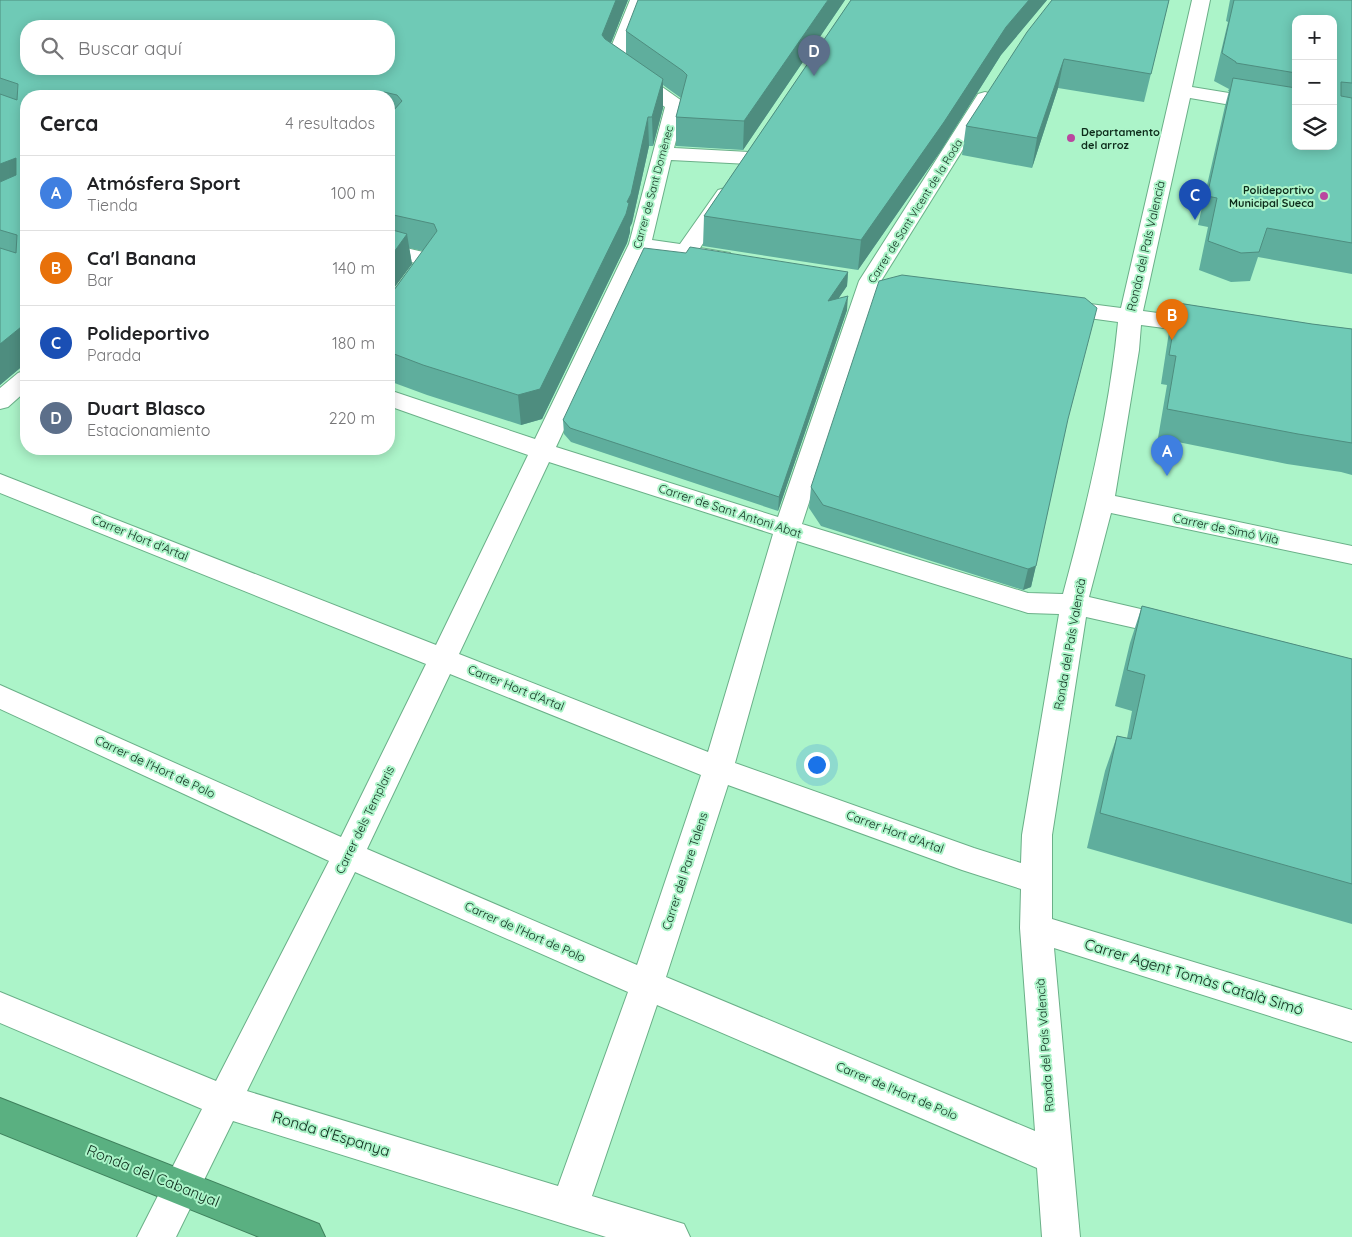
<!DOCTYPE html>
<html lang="es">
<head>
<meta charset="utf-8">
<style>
	:root { --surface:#fff; --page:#f2f2f2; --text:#202124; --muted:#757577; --line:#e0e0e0; --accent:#ba469f }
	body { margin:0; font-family:Quicksand,sans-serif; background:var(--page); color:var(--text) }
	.controls { position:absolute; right:15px; top:15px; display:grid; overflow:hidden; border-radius:10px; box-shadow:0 2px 12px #0003 }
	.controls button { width:45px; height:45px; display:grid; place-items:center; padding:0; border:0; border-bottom:1px solid var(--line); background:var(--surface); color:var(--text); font:25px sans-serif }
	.you { position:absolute; left:816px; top:764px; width:18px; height:18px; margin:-12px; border:4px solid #fff; border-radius:50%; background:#1a73e8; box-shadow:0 0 0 8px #1a73e833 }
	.badge { display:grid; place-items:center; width:32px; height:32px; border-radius:50%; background:var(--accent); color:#fff; font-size:16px; font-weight:700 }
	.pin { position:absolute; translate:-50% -41px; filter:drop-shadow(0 1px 2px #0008) }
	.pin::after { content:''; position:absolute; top:26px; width:18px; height:15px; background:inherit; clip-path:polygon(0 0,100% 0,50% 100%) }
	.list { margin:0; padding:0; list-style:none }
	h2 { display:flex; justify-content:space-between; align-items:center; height:65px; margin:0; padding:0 20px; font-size:21px }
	h2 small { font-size:16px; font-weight:400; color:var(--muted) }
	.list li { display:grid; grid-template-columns:32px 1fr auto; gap:15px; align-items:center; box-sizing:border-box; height:75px; padding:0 20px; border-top:1px solid var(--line) }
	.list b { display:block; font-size:19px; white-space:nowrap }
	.list p { margin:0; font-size:16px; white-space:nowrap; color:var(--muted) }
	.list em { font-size:16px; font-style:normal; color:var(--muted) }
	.icon { flex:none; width:28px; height:28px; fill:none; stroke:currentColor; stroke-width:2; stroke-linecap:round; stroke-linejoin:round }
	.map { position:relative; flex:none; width:1352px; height:1237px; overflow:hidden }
	.search { position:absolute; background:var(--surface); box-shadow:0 2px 12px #0003; left:20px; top:20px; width:375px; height:55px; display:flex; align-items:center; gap:12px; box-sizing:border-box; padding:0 18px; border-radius:20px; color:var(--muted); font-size:19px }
	.panel { position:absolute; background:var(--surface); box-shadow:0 2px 12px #0003; left:20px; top:90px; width:375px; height:365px; border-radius:20px }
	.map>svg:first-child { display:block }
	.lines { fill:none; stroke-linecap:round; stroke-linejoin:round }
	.minor-casing { stroke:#6ab088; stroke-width:2 }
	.highway-casing { stroke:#3f815d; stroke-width:2 }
	.minor { fill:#fff; fill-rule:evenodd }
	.highway { fill:#5ab081; fill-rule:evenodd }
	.wall { fill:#5fae9d; fill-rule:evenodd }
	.shaded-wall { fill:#4e8d7f }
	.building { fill:#6fcab6; stroke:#4e8d7f; fill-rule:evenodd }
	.poi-dot { fill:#ba469f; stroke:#acf4c9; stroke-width:2 }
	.labels { text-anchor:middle; stroke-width:4; stroke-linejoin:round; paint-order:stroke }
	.far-poi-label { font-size:11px; font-weight:bold; fill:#0d2b1b; stroke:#acf4c9; text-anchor:start }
	.far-street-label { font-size:11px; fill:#0d2b1b; stroke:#acf4c9 }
	.street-label { font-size:12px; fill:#0d2b1b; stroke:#acf4c9 }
	.near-street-label { font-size:15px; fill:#0d2b1b; stroke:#acf4c9 }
</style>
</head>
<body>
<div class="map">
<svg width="1352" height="1237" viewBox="0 0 1352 1237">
	<rect width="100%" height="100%" fill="#acf4c9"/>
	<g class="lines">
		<defs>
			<path id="minor" d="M630,0H648L624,60L682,101L685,105L674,148L749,152L756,154L759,158L756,162L749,164L671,160L652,240L680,244L718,190L725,188L732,190L735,194L700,248L730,253L733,258L730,263L722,265L647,252L556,447L778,517L859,281L978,94L985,92L992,94L995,98L881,281L802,524L1028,593L1063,594C1087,505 1109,414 1118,322L1059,314L1051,312L1048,307L1051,302L1059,300L1121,308L1192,0H1210L1192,87L1296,104V116L1190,98L1143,311L1210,320L1218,322L1221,327L1218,332L1210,334L1141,325L1139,350L1115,496L1352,546V564L1111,513L1089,597L1175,617L1185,620L1189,627L1185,634L1175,637L1086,617L1052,835V919L1352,1010V1042L1054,948L1080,1237H1042L1037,1168L657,1005L592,1196L684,1224L690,1237H606L233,1121L176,1237H137L202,1109L0,1023V992L216,1081L329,861L0,709V685L341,837L426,664L0,493V474L436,645L528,455L389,406V390L535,439L629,244L665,107L607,66L605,62ZM549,462L773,534L708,752L459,654ZM797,541L1028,613L1059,614L1022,835L1021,863L974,848L735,763ZM450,674L701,775L637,965L367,849ZM728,785L962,870L1021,889L1020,928L1035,1131L666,977ZM355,872L628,992L558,1186L247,1091Z
				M389,244L436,255L439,260L397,319L389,321V298L415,263L389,256Z
				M26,370V391L8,407L0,409V388L18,373Z"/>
			<path id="highway" d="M0,1098L319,1224L325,1237H259L0,1133Z"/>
		</defs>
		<!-- minor casing -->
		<use href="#minor" class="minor-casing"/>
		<!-- highway casing -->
		<use href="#highway" class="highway-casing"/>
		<!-- minor -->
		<use href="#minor" class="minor"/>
		<!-- highway -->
		<use href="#highway" class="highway"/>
	</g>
	<!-- wall -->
	<path class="wall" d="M0,0H628L611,43L626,54V31L845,0L743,150L676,146V117L681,98L663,85V108L653,146H649L632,223L630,227V232L627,243L542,419L521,425L427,395L389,381V96H26V363L0,385ZM26,26H389V69H26ZM409,248L423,251L394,290H392L412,264Z
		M851,0H1047L1001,55L940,152L858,270L703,246L704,216Z
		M1052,0H1169L1144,102L1058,88L1032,168L962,155L966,126Z
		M1230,0H1352V274L1258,257L1250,281L1231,282L1199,270L1208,227L1198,225L1225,106L1229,91H1228L1229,89L1214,81L1228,22L1226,21ZM1296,19L1333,146H1296Z
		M686,253L848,272L847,286L838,299L847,310L778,511L571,442L564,434L563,420Z
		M1178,303L1312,324L1352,329V475L1341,472L1287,464L1158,438L1167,385L1161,384L1169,332Z
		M1066,427L1031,587L1023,590L821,526L809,508L811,487Z
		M1142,606L1352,659V924L1087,848L1105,771L1117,736L1127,738L1132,711L1115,706L1130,643Z"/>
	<!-- shaded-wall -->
	<path class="shaded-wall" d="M616,0H628L603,63L602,35Z
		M828,0H845L743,150L744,121Z
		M1029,0H1047L1001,55L940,152L858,270L861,240L1006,27Z
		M1064,59L1058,88L1032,168L1037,138Z
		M663,79V108L653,146L652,117Z
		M648,117L649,146L632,223L630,227V232L627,243L542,419L521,425L518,395L627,202Z
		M16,158L26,187L0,198V164Z
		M407,234L412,264L389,295V259Z
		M848,272L847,286L827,315L828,301Z
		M848,296L847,310L778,511L779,497Z
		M26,323V363L0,385V344Z
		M1036,566L1031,587L1023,590L1028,569Z"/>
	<!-- building -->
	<path class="building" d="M0,0H616L602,35L605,39L663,79L652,117H648L631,194L627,202L629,203L626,214L540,389L518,395L423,365L389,352V291L394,290L437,231L434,224L389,214V113L393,111L402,101L397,95L384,92L383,96H26V323L0,344V248L16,253L17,235L0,230V182L16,175V158L0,164V94L17,100L18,84L0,78ZM26,26H389V69H26Z
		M638,0H828L744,121L676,117L687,75L683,71L626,31Z
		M851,0H1029L1006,27L944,122L861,240L704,216Z
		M1052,0H1169L1151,74L1064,59L1037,138L966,126L1027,32Z
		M1234,0H1352V83L1341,82V96L1352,98V243L1267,228L1259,252L1241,253L1208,241L1217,198L1207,196L1233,78L1296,88V146H1333V19H1296V73L1236,63V62L1222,53Z
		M389,229L407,234L389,259Z
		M690,247L848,272L828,301L848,296L779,497L570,428L563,420L644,248L686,253Z
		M902,275L1085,298L1097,308L1068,419L1036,566L1028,569L823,505L811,487L879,281Z
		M1178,303L1312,324L1352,329V443L1298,434L1167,409L1176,356L1169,355Z
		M1142,606L1352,659V884L1100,813L1117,736L1131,739L1145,675L1127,670Z"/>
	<!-- markers -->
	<g class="poi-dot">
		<circle cx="1071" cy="138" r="5"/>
		<circle cx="1324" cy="196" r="5"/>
	</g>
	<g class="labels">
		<!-- far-poi labels -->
		<g class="far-poi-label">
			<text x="1081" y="136">Departamento<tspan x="1081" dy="13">del arroz</tspan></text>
			<text x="1314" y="194" text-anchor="end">Polideportivo<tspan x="1314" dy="13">Municipal Sueca</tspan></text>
		</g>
		<!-- far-street labels -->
		<g class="far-street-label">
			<text transform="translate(653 187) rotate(-75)" y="4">Carrer de Sant Domènec</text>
			<text transform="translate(915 211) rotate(-58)" y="4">Carrer de Sant Vicent de la Roda</text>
		</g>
		<!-- street labels -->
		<g class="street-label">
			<text transform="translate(1146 246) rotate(-77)" y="4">Ronda del País Valencià</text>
			<text transform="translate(730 511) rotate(18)" y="4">Carrer de Sant Antoni Abat</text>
			<text transform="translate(1226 529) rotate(12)" y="4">Carrer de Simó Vilà</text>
			<text transform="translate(140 538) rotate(22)" y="4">Carrer Hort d'Artal</text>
			<text transform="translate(1070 644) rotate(-80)" y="4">Ronda del País Valencià</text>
			<text transform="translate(516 688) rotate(22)" y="4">Carrer Hort d'Artal</text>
			<text transform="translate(155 767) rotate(25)" y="4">Carrer de l'Hort de Polo</text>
			<text transform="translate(365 820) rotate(-64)" y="4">Carrer dels Templaris</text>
			<text transform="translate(895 832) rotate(20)" y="4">Carrer Hort d'Artal</text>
			<text transform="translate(685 871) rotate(-72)" y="4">Carrer del Pare Talens</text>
			<text transform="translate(525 932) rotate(24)" y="4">Carrer de l'Hort de Polo</text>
			<text transform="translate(1045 1045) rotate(-94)" y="4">Ronda del País Valencià</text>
			<text transform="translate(897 1091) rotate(23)" y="4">Carrer de l'Hort de Polo</text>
		</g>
		<!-- near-street labels -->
		<g class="near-street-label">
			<text transform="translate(1194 977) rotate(17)" y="5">Carrer Agent Tomàs Català Simó</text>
			<text transform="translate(331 1134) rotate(17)" y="5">Ronda d'Espanya</text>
			<text transform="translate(153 1176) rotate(22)" y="5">Ronda del Cabanyal</text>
		</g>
	</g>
</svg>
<div class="controls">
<button>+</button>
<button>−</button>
<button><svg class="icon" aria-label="layers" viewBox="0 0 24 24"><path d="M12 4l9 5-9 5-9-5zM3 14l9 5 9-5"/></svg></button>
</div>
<div class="you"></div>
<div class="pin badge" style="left:1167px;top:476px;background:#3f7fe0">A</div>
<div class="pin badge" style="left:1172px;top:340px;background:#e8710a">B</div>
<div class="pin badge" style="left:1195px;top:220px;background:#1a4fb4">C</div>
<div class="pin badge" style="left:814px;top:76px;background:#5c6f8a">D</div>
<div class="search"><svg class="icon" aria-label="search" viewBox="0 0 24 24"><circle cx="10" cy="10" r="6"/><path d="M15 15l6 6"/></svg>Buscar aquí</div>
<section class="panel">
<h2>Cerca<small>4 resultados</small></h2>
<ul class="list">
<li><span class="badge" style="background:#3f7fe0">A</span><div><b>Atmósfera Sport</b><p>Tienda</p></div><em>100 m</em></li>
<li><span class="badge" style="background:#e8710a">B</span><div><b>Ca'l Banana</b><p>Bar</p></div><em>140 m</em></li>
<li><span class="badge" style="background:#1a4fb4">C</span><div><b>Polideportivo</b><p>Parada</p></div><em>180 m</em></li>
<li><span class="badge" style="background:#5c6f8a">D</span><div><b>Duart Blasco</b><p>Estacionamiento</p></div><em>220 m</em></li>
</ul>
</section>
</div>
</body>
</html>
